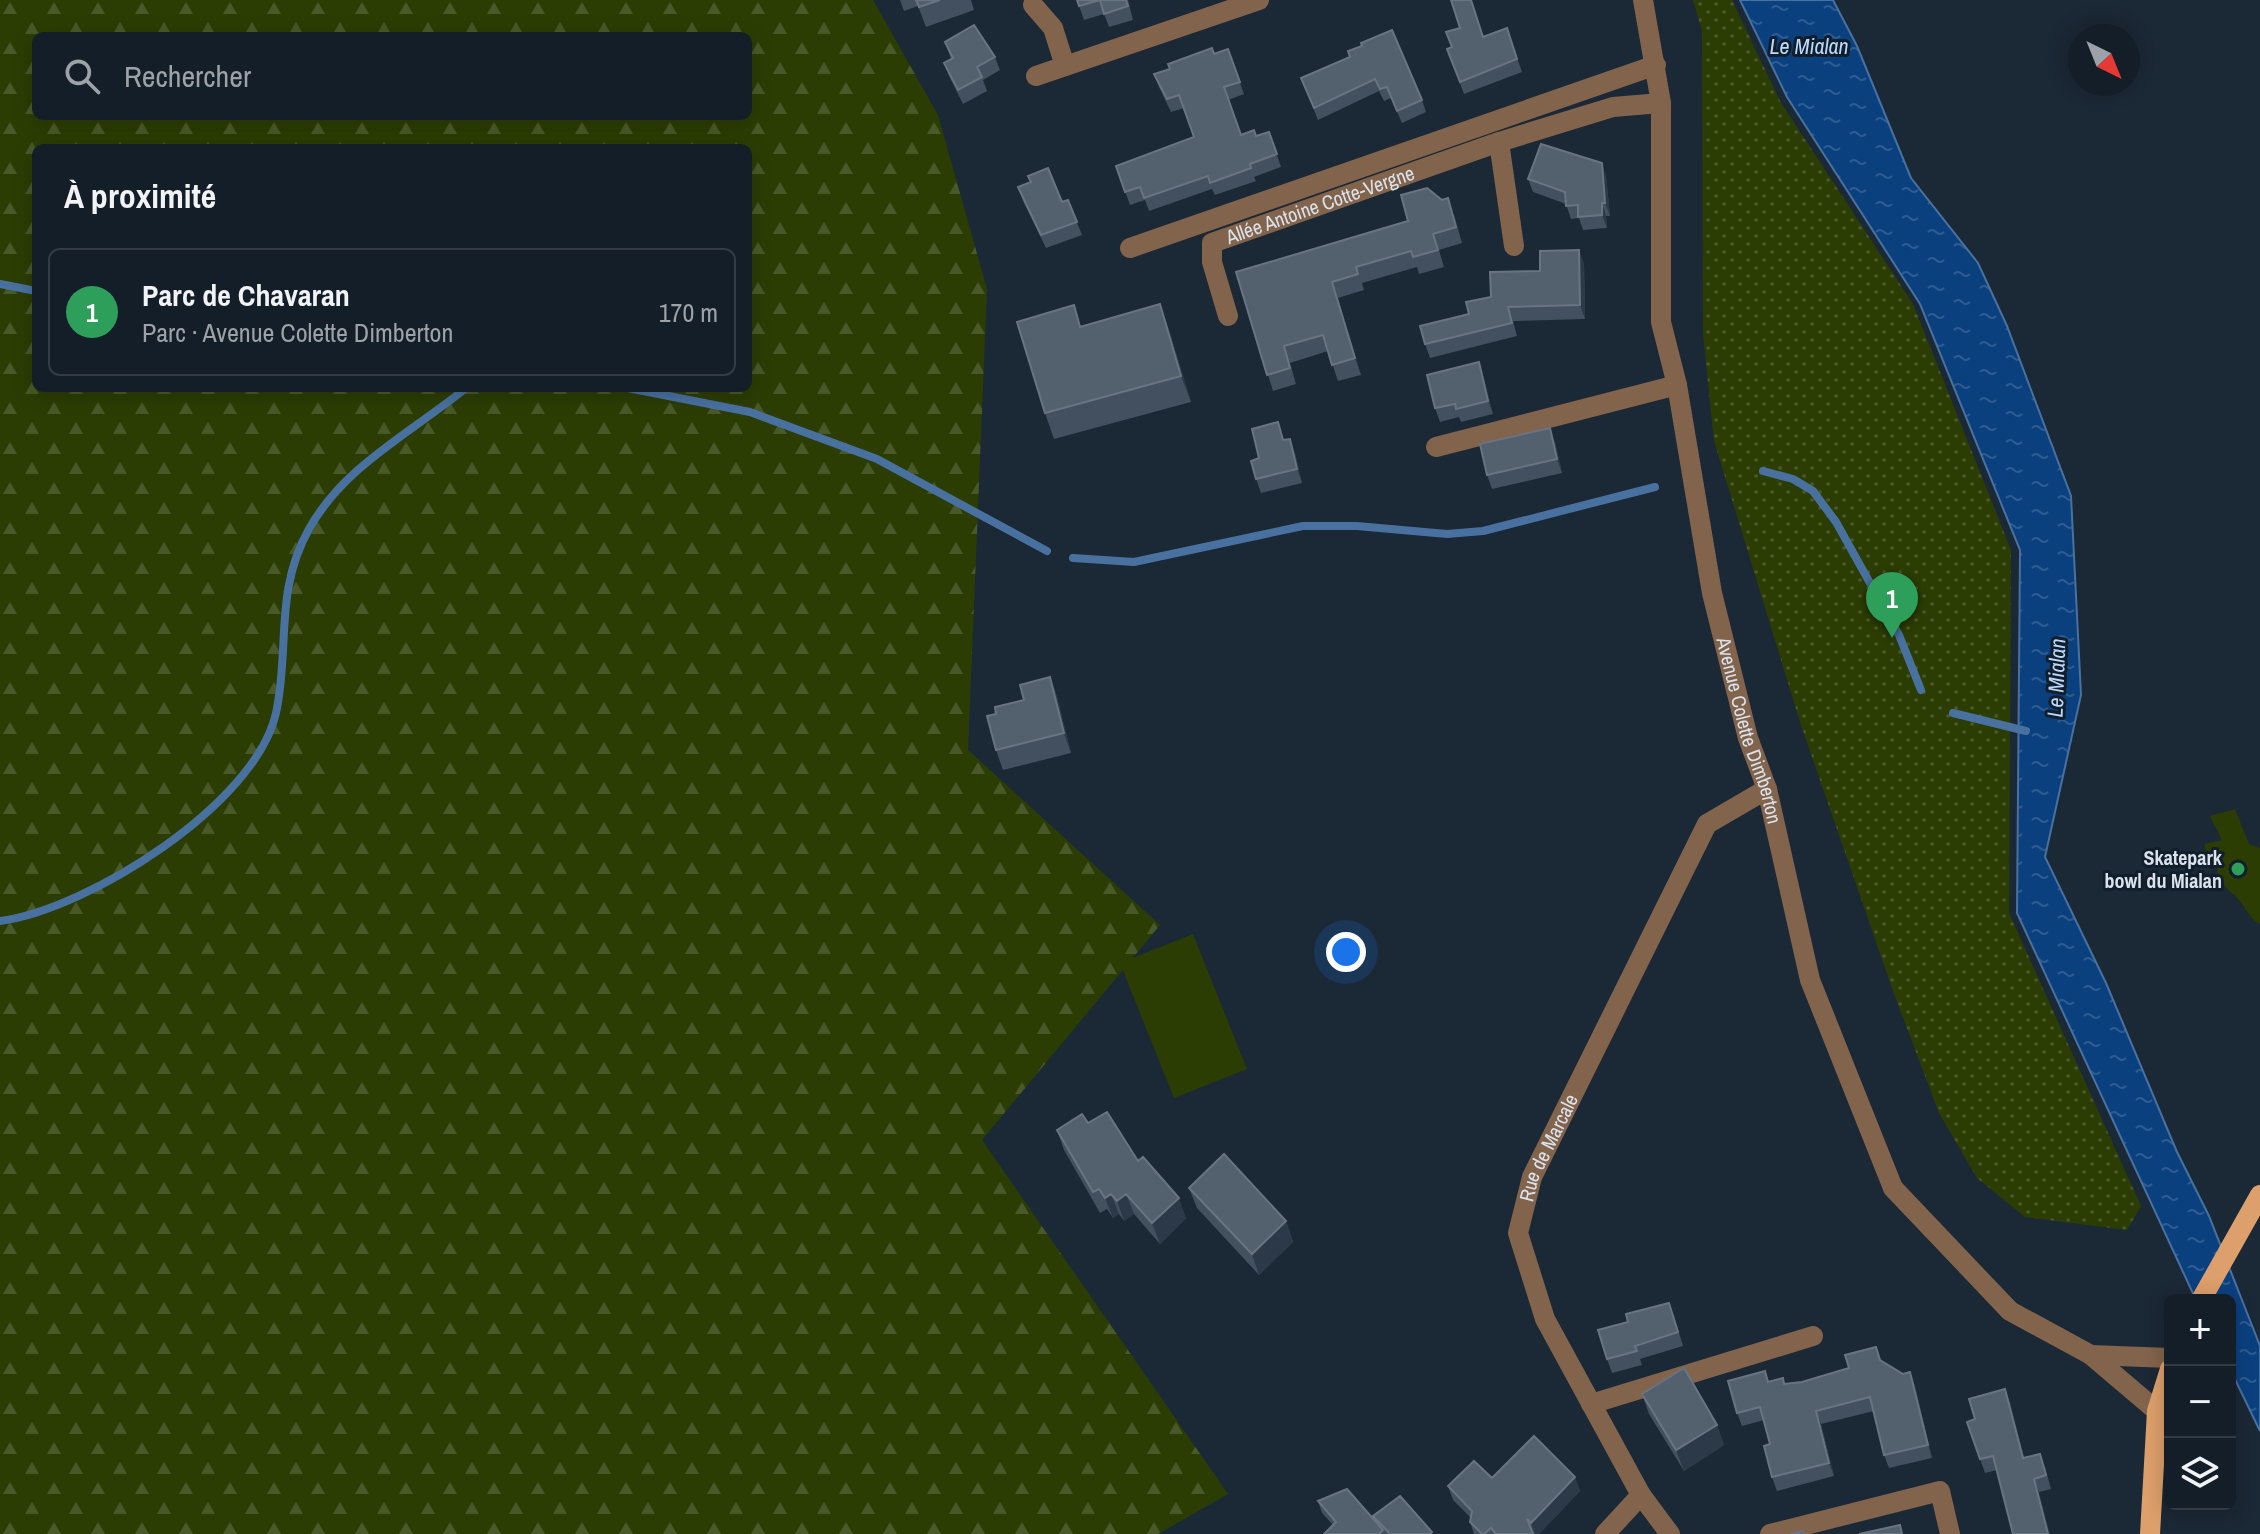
<!DOCTYPE html>
<html lang="fr">
<head>
<meta charset="utf-8">
<style>
	:root { --surface:#141e28; --page:#212b34; --text:#f1f3f6; --muted:#9da2a8; --line:#333c45; --accent:#f28af3 }
	body { margin:0; font-family:"Archivo Narrow",sans-serif; background:var(--page); color:var(--text) }
	.controls { position:absolute; right:24px; bottom:24px; display:grid; overflow:hidden; border-radius:12px; box-shadow:0 4px 20px #0003 }
	.controls button { width:72px; height:72px; display:grid; place-items:center; padding:0; border:0; border-bottom:2px solid var(--line); background:var(--surface); color:var(--text); font:40px sans-serif }
	.compass { position:absolute; left:2068px; top:24px; width:72px; height:72px; border-radius:50%; background:var(--surface); box-shadow:0 4px 20px #0003; rotate:137deg }
	.you { position:absolute; left:1346px; top:952px; width:28px; height:28px; margin:-20px; border:6px solid #fff; border-radius:50%; background:#1a73e8; box-shadow:0 0 0 12px #1a73e833 }
	.badge { display:grid; place-items:center; width:52px; height:52px; border-radius:50%; background:var(--accent); color:#fff; font-size:26px; font-weight:700 }
	.pin { position:absolute; translate:-50% -66px; filter:drop-shadow(0 2px 4px #0008) }
	.pin::after { content:''; position:absolute; top:42px; width:28px; height:24px; background:inherit; clip-path:polygon(0 0,100% 0,50% 100%) }
	.list { margin:0; padding:0; list-style:none }
	h2 { display:flex; justify-content:space-between; align-items:center; height:104px; margin:0; padding:0 32px; font-size:34px }
	h2 small { font-size:26px; font-weight:400; color:var(--muted) }
	.list li { display:grid; grid-template-columns:52px 1fr auto; gap:24px; align-items:center; box-sizing:border-box; height:128px; margin:0 16px 16px; padding:0 16px; border:2px solid var(--line); border-radius:12px }
	.list b { display:block; font-size:30px; white-space:nowrap }
	.list p { margin:0; font-size:26px; white-space:nowrap; color:var(--muted) }
	.list em { font-size:26px; font-style:normal; color:var(--muted) }
	.icon { flex:none; width:44px; height:44px; fill:none; stroke:currentColor; stroke-width:2; stroke-linecap:round; stroke-linejoin:round }
	.map { position:relative; flex:none; width:2260px; height:1534px; overflow:hidden }
	.search { position:absolute; background:var(--surface); box-shadow:0 4px 20px #0003; left:32px; top:32px; width:720px; height:88px; display:flex; align-items:center; gap:20px; box-sizing:border-box; padding:0 28px; border-radius:12px; color:var(--muted); font-size:30px }
	.panel { position:absolute; background:var(--surface); box-shadow:0 4px 20px #0003; left:32px; top:144px; width:720px; height:248px; border-radius:12px }
	.map>svg:first-child { display:block }
	.forest { fill:url(#forest-firs); fill-rule:evenodd }
	.park { fill:url(#park-dots) }
	.pitch { fill:#2c3d04 }
	.water { fill:url(#water-ripples); stroke:#4971a0; stroke-width:2 }
	.lines { fill:none; stroke-linecap:round; stroke-linejoin:round }
	.stream { stroke:#4971a0; stroke-width:8 }
	.minor { stroke:#82634b; stroke-width:20 }
	.major { stroke:#dd9f6b; stroke-width:20 }
	.wall { fill:#42505f }
	.shaded-wall { fill:#2c3948 }
	.building { fill:#53606e; stroke:#687482; stroke-width:2 }
	.leisure-dot { fill:#2e9e5b; stroke:#111e2b; stroke-width:3 }
	.labels { text-anchor:middle; stroke-width:6; stroke-linejoin:round; paint-order:stroke }
	.street-label { font-size:20px; fill:#dae2ec; stroke:#111e2b }
	.poi-label { font-size:20px; font-weight:bold; fill:#dae2ec; stroke:#111e2b; text-anchor:end }
	.water-label { font-size:22px; font-style:italic; fill:#bdd9fe; stroke:#111e2b }
</style>
</head>
<body>
<div class="map">
<svg width="2260" height="1534" viewBox="0 0 2260 1534">
	<defs>
		<pattern id="forest-firs" width="22" height="20" patternUnits="userSpaceOnUse" patternTransform="scale(2)"><rect width="22" height="20" fill="#2c3d04"/><path d="M5 1l3.5 6h-7zM16 11l3.5 6h-7z" fill="#4a5929"/></pattern>
		<pattern id="park-dots" width="8" height="8" patternUnits="userSpaceOnUse" patternTransform="scale(2)"><rect width="8" height="8" fill="#2c3d04"/><path d="M2 2h.1M6 6h.1" fill="none" stroke="#4a5929" stroke-width="1.8" stroke-linecap="round"/></pattern>
		<pattern id="water-ripples" width="26" height="14" patternUnits="userSpaceOnUse" patternTransform="scale(2)"><rect width="26" height="14" fill="#0b407f"/><path d="M2 4q2-2 4 0t4 0M15 11q2-2 4 0t4 0" fill="none" stroke="#2e5b91"/></pattern>
	</defs>
	<rect width="100%" height="100%" fill="#1b2835"/>
	<!-- forest -->
	<path class="forest" d="M0,0H873L938,115L987,289L968,750L1160,925L982,1140L1228,1494L1158,1534H0ZM36,36H748V116H36ZM36,148H748V388H36Z"/>
	<!-- park -->
	<path class="park" d="M1693,0H1732L1780,101L1913,304L2011,550L2009,913L2141,1206L2127,1230L2025,1217L1977,1178L1939,1113L1893,991L1801,725L1714,441L1703,334L1702,31Z"/>
	<!-- pitch -->
	<path class="pitch" d="M2235,809L2249,844L2260,848V924C2249,919 2247,909 2239,900C2224,884 2213,882 2219,858L2210,865L2204,844L2222,840L2210,816Z
		M1193,934L1247,1069L1174,1098L1120,963Z"/>
	<!-- water -->
	<path class="water" d="M1740,0H1833L1857,46L1911,178L1978,263L2007,326L2071,496L2081,695L2045,857L2106,983L2177,1152L2209,1216L2260,1346V1431L2230,1369V1300H2196L2017,913L2020,550L1920,304L1787,97Z"/>
	<g class="lines">
		<!-- stream -->
		<path class="stream" d="M0,284L36,291
			M628,388L750,412L877,459L1047,551
			M1763,471L1793,479L1813,491L1836,522L1899,635L1921,690
			M1073,558L1134,562L1303,526H1357L1447,534L1483,531L1655,487
			M1953,713L2026,731
			M0,921C87,910 256,804 276,713C290,649 274,591 309,529C344,466 412,432 466,388"/>
		<!-- minor -->
		<g class="minor">
			<path id="s1" d="M1643,0L1661,103V322L1677,385L1712,593L1748,738L1767,789L1810,980L1893,1188L2010,1311L2091,1355L2157,1411"/>
			<path d="M1033,5L1053,28L1065,66"/>
			<path d="M1036,76L1259,0"/>
			<path d="M1499,142L1514,246"/>
			<path d="M1130,248L1656,65"/>
			<path id="s2" d="M1228,316L1212,262V243L1499,142L1613,107L1661,103"/>
			<path d="M1436,447L1677,385"/>
			<path d="M2091,1355L2170,1358"/>
			<path d="M1591,1404L1813,1336"/>
			<path d="M1605,1534L1641,1495"/>
			<path id="s3" d="M1670,1534L1641,1495L1545,1319L1518,1233L1532,1177L1707,824L1767,789"/>
			<path d="M1770,1534L1940,1491L1950,1534"/>
		</g>
		<!-- major -->
		<path class="major" d="M2201,1300L2260,1195
			M2150,1534L2157,1411L2170,1369"/>
	</g>
	<!-- wall -->
	<path class="wall" d="M900,0H971L974,10L926,27L918,6L904,11Z
		M1077,0H1128L1133,20L1109,27L1104,14L1084,20Z
		M1507,28L1522,72L1464,94L1447,49Z
		M945,42L995,57L1000,70L983,80L987,91L963,104L949,76L944,63L951,59Z
		M1228,49L1244,94L1228,100L1241,135L1256,136L1269,132L1281,167L1254,177L1256,181L1215,195L1212,189L1149,211L1145,200L1130,205L1116,166L1194,137L1184,108L1171,112L1159,87L1154,74Z
		M1350,57L1422,100L1426,112L1402,123L1391,98L1384,101L1379,91L1318,120L1301,78Z
		M1606,176L1610,216H1606L1607,228L1583,230L1579,218L1571,219L1566,204L1533,192L1528,179Z
		M1018,187L1062,202L1068,200L1082,235L1046,248L1023,201Z
		M1454,215L1462,243L1439,250L1444,267L1419,274L1417,267L1362,283L1364,290L1338,298L1361,375L1338,381L1328,351L1290,363L1296,384L1273,391L1236,272Z
		M1584,263L1585,319L1513,321L1517,336L1430,358L1425,344L1469,314L1491,297L1540,271Z
		M1160,304L1169,330L1191,402L1054,439L1045,413L1082,327Z
		M1479,362L1483,375L1493,414L1461,422L1459,417L1440,422L1435,408Z
		M1284,440L1295,453L1302,483L1261,493L1256,479L1259,458Z
		M1555,442L1562,473L1492,489L1487,475Z
		M1050,677L1057,697L1071,753L1003,770L996,750V714L1024,700Z
		M1088,1123L1138,1161L1186,1218L1160,1244L1134,1214L1124,1221L1119,1214L1113,1218L1107,1209L1100,1213L1064,1150L1057,1130Z
		M1189,1188L1286,1221L1293,1242L1259,1275L1197,1208Z
		M1674,1316L1683,1346L1640,1359L1642,1365L1612,1373L1607,1359Z
		M1881,1361L1903,1374L1910,1372L1915,1386L1932,1458L1889,1468L1884,1455L1874,1411L1821,1424L1834,1476L1777,1491L1772,1477L1770,1444L1764,1420L1742,1426L1737,1413L1765,1371L1769,1382L1785,1384L1802,1382Z
		M2005,1389L2010,1403L2024,1458L2045,1467L2051,1489L2039,1492L1997,1470L1985,1473L1967,1422L1975,1419Z
		M1642,1394L1717,1425L1724,1445L1684,1471L1649,1414Z
		M1575,1477L1580,1491L1539,1534H1474L1470,1522L1471,1518L1453,1500L1448,1486L1492,1478Z
		M1318,1501L1375,1521L1373,1516L1432,1534H1324L1333,1525L1322,1513Z"/>
	<!-- shaded-wall -->
	<path class="shaded-wall" d="M1602,163L1606,176L1610,216L1605,203Z
		M1602,203L1606,216L1607,228L1602,215Z
		M1579,250L1584,263L1585,319L1580,305Z
		M1332,282L1338,298L1361,375L1355,358Z
		M1160,304L1169,330L1191,402L1181,376Z
		M1479,362L1483,375L1493,414L1488,401Z
		M1550,428L1555,442L1562,473L1557,459Z
		M1290,439L1295,453L1302,483L1297,469Z
		M1050,677L1057,697L1071,753L1064,733Z
		M1111,1194L1119,1214L1113,1218L1105,1198Z
		M1126,1194L1134,1214L1124,1221L1117,1201Z
		M1179,1198L1186,1218L1160,1244L1152,1223Z
		M1286,1221L1293,1242L1259,1275L1252,1254Z
		M1910,1372L1915,1386L1932,1458L1928,1445Z
		M2005,1389L2010,1403L2028,1472L2023,1458Z
		M1816,1411L1821,1424L1834,1476L1829,1463Z
		M1717,1425L1724,1445L1684,1471L1676,1450Z
		M1575,1477L1580,1491L1539,1534H1535L1531,1523Z
		M2034,1479L2039,1492L2050,1534H2048Z"/>
	<!-- building -->
	<path class="building" d="M916,0H940L919,7Z
		M1077,0H1126L1128,6L1104,14L1100,0L1079,6Z
		M1451,0H1471L1483,37L1507,28L1517,59L1460,82L1447,49L1452,47L1446,32L1460,28Z
		M974,25L995,57L977,67L982,77L958,90L944,63L953,58L945,42Z
		M1392,30L1422,100L1397,111L1387,87L1380,89L1375,79L1314,108L1301,78L1350,57L1348,51L1362,46L1361,43Z
		M1212,48L1214,54L1228,49L1240,82L1224,87L1241,135L1254,130L1256,136L1269,132L1277,154L1250,164L1251,168L1210,183L1208,176L1144,198L1140,187L1125,192L1116,166L1194,137L1179,95L1167,99L1154,74L1170,69L1168,64Z
		M1541,144L1602,163L1605,203H1602V215L1578,217V205L1566,206L1565,192L1528,179Z
		M1048,168L1062,202L1068,200L1077,222L1041,235L1018,187L1031,182L1028,176Z
		M1427,188L1442,200L1448,198L1456,227L1433,234L1438,250L1413,257L1411,251L1356,267L1358,274L1332,282L1355,358L1332,365L1323,335L1284,346L1290,368L1267,375L1236,272L1408,221L1401,195Z
		M1579,250L1580,305L1508,307L1512,323L1425,344L1420,326L1469,314L1466,302L1491,297L1490,272L1540,271V251Z
		M1160,304L1181,376L1045,413L1017,322L1074,305L1080,327Z
		M1479,362L1488,401L1456,409L1455,404L1435,408L1427,375Z
		M1278,422L1283,440L1290,439L1297,469L1256,479L1251,461L1259,458L1252,429Z
		M1550,428L1557,459L1487,475L1480,444Z
		M1050,677L1064,733L996,750L987,716L996,714L995,707L1024,700L1020,685Z
		M1107,1112L1138,1161L1143,1157L1179,1198L1152,1223L1126,1194L1117,1201L1111,1194L1105,1198L1099,1189L1093,1192L1057,1130L1082,1114L1088,1123Z
		M1224,1154L1286,1221L1252,1254L1189,1188Z
		M1669,1303L1678,1332L1635,1346L1637,1351L1607,1359L1598,1330L1628,1322L1626,1314Z
		M1876,1347L1880,1360L1903,1374L1910,1372L1928,1445L1884,1455L1870,1397L1816,1411L1829,1463L1772,1477L1764,1446L1770,1444L1760,1407L1737,1413L1728,1381L1765,1371L1768,1382L1783,1378L1784,1384L1802,1382L1849,1368L1845,1355Z
		M1684,1368L1717,1425L1676,1450L1642,1394Z
		M2005,1389L2023,1458L2040,1454L2046,1475L2034,1479L2048,1534H2013L1993,1456L1980,1459L1967,1422L1975,1419L1969,1399Z
		M1534,1436L1575,1477L1531,1523L1527,1519L1533,1534H1496L1491,1528L1484,1534H1482L1470,1522L1472,1511L1448,1486L1474,1461L1492,1478Z
		M1347,1489L1383,1530L1379,1534H1324L1336,1522L1318,1501Z
		M1400,1496L1432,1532L1430,1534H1390L1373,1516Z
		M1900,1525L1902,1534H1859Z
		M1803,1531L1804,1534H1791Z"/>
	<!-- markers -->
	<circle class="leisure-dot" cx="2238" cy="869" r="8"/>
	<g class="labels">
		<!-- street labels -->
		<g class="street-label">
			<text dy="7" stroke="none"><textPath href="#s2" startOffset="190">Allée Antoine Cotte-Vergne</textPath></text>
			<text dy="7" stroke="none"><textPath href="#s1" startOffset="742">Avenue Colette Dimberton</textPath></text>
			<text dy="7" stroke="none"><textPath href="#s3" startOffset="430">Rue de Marcale</textPath></text>
		</g>
		<!-- poi labels -->
		<g class="poi-label">
			<text x="2222" y="865">Skatepark<tspan x="2222" dy="23">bowl du Mialan</tspan></text>
		</g>
		<!-- water labels -->
		<g class="water-label">
			<text x="1809" y="54">Le Mialan</text>
			<text transform="translate(2056 678) rotate(-88)" y="8">Le Mialan</text>
		</g>
	</g>
</svg>
<div class="controls">
<button>+</button>
<button>−</button>
<button><svg class="icon" aria-label="layers" viewBox="0 0 24 24"><path d="M12 4l9 5-9 5-9-5zM3 14l9 5 9-5"/></svg></button>
</div>
<svg class="compass" viewBox="-18 -18 36 36"><path d="M0-13l5 13h-10z" fill="#e53935"/><path d="M0 13l5-13h-10z" fill="#9da2a8"/></svg>
<div class="you"></div>
<div class="pin badge" style="left:1892px;top:638px;background:#2e9e5b">1</div>
<div class="search"><svg class="icon" aria-label="search" viewBox="0 0 24 24"><circle cx="10" cy="10" r="6"/><path d="M15 15l6 6"/></svg>Rechercher</div>
<section class="panel">
<h2>À proximité<small></small></h2>
<ul class="list">
<li><span class="badge" style="background:#2e9e5b">1</span><div><b>Parc de Chavaran</b><p>Parc · Avenue Colette Dimberton</p></div><em>170 m</em></li>
</ul>
</section>
</div>
</body>
</html>
